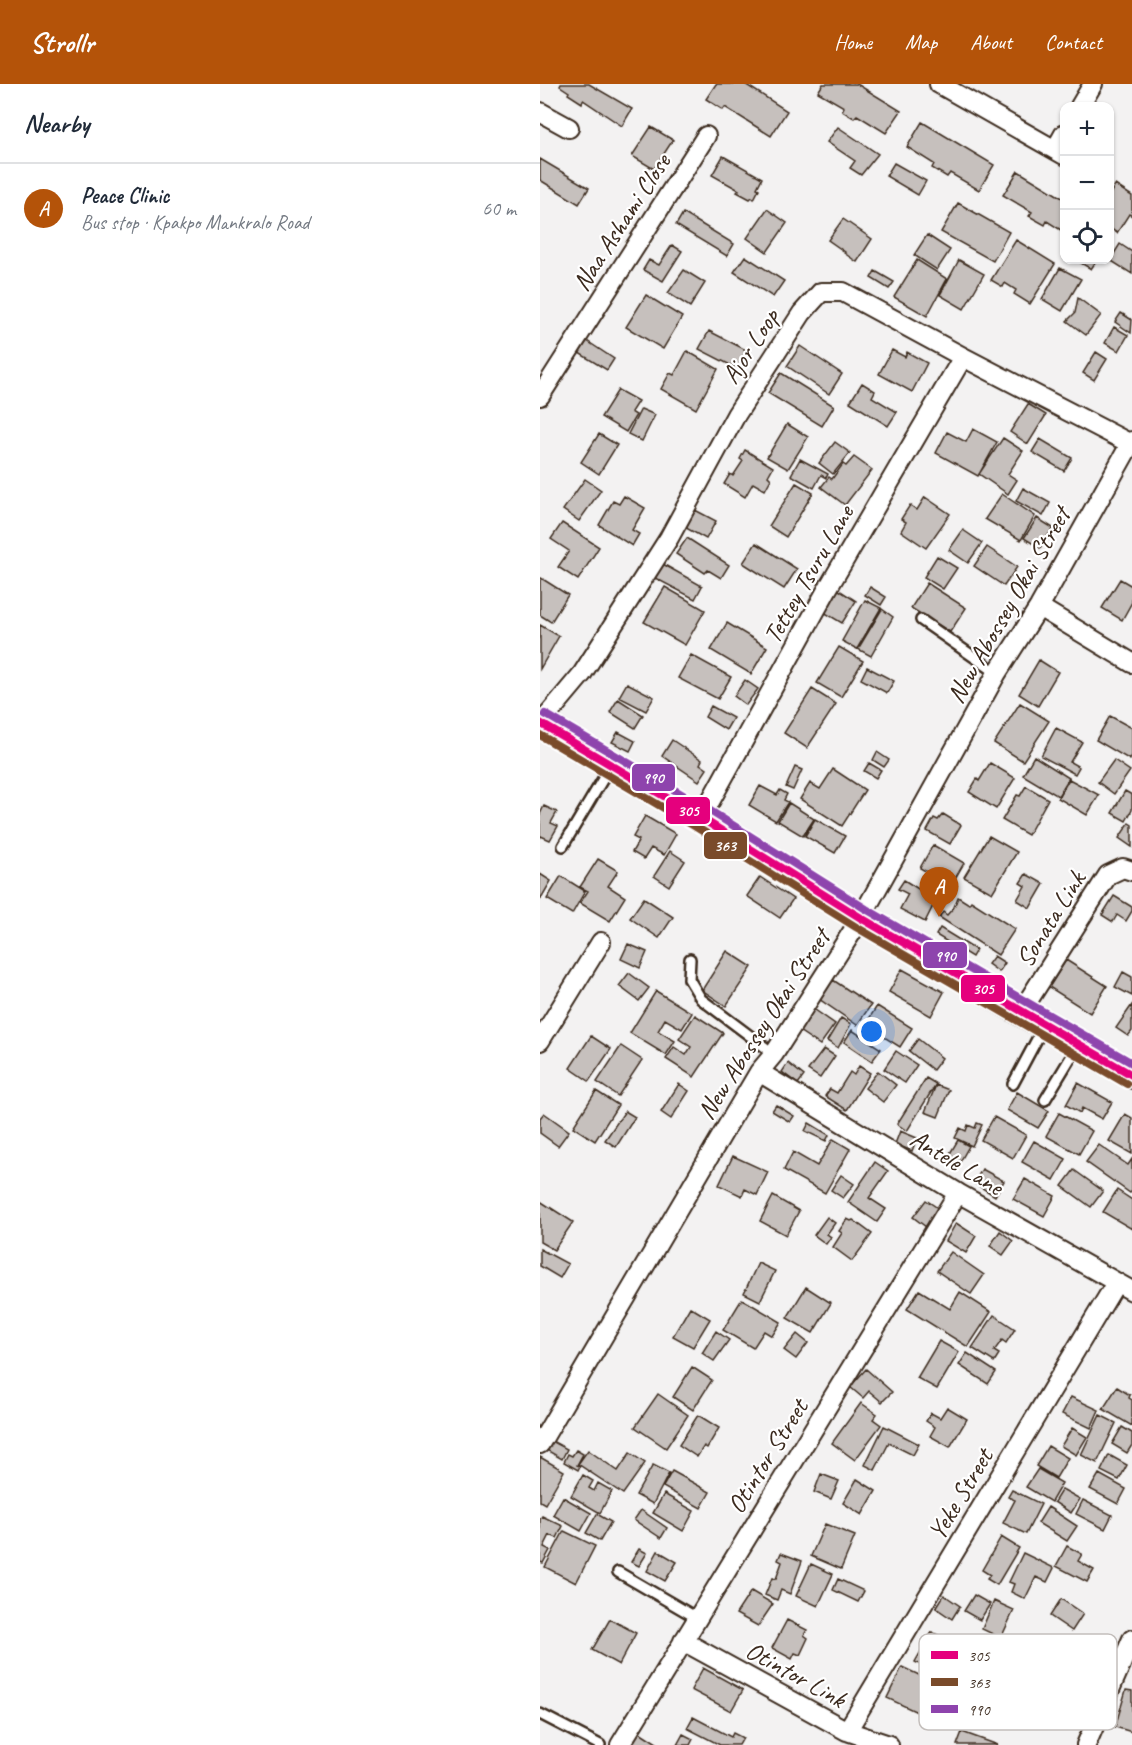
<!DOCTYPE html>
<html lang="en">
<head>
<meta charset="utf-8">
<style>
	:root { --surface:#fff; --page:#f2f2f3; --text:#1f2937; --muted:#747a83; --line:#e0e1e3; --accent:#b45309 }
	body { margin:0; font-family:Caveat,sans-serif; background:var(--page); color:var(--text) }
	.controls { position:absolute; right:18px; top:18px; display:grid; overflow:hidden; border-radius:12px; box-shadow:0 2px 4px #0004 }
	.controls button { width:54px; height:54px; display:grid; place-items:center; padding:0; border:0; border-bottom:2px solid var(--line); background:var(--surface); color:var(--text); font:30px sans-serif }
	.you { position:absolute; left:332px; top:948px; width:21px; height:21px; margin:-15px; border:4px solid #fff; border-radius:50%; background:#1a73e8; box-shadow:0 0 0 9px #1a73e833 }
	.badge { display:grid; place-items:center; width:39px; height:39px; border-radius:50%; background:var(--accent); color:#fff; font-size:20px; font-weight:700 }
	.pin { position:absolute; translate:-50% -50px; filter:drop-shadow(0 2px 3px #0008) }
	.pin::after { content:''; position:absolute; top:32px; width:21px; height:18px; background:inherit; clip-path:polygon(0 0,100% 0,50% 100%) }
	.list { margin:0; padding:0; list-style:none }
	h2 { display:flex; justify-content:space-between; align-items:center; height:78px; margin:0; padding:0 24px; font-size:26px }
	h2 small { font-size:20px; font-weight:400; color:var(--muted) }
	.list li { display:grid; grid-template-columns:39px 1fr auto; gap:18px; align-items:center; box-sizing:border-box; height:90px; padding:0 24px; border-top:2px solid var(--line) }
	.list b { display:block; font-size:22px; white-space:nowrap }
	.list p { margin:0; font-size:20px; white-space:nowrap; color:var(--muted) }
	.list em { font-size:20px; font-style:normal; color:var(--muted) }
	.icon { flex:none; width:33px; height:33px; fill:none; stroke:currentColor; stroke-width:2; stroke-linecap:round; stroke-linejoin:round }
	.map { position:relative; flex:none; width:592px; height:1661px; overflow:hidden }
	header { display:flex; align-items:center; gap:36px; box-sizing:border-box; height:84px; padding:0 30px; background:var(--accent); color:#fff }
	header strong { font-size:28px }
	nav { display:flex; gap:33px; margin-inline-start:auto; font-size:21px }
	main { display:flex }
	aside { flex:1; background:var(--surface) }
	.map>svg:first-child { display:block }
	.building { fill:#c6c0bd; stroke:#3b2a1e; stroke-width:1.5 }
	.lines { fill:none; stroke-linecap:round; stroke-linejoin:round }
	.lane-casing { stroke:#3b2a1e; stroke-width:14 }
	.street-casing { stroke:#3b2a1e; stroke-width:22 }
	.secondary-casing { stroke:#3b2a1e; stroke-width:30 }
	.lane { stroke:#fff; stroke-width:9 }
	.street { stroke:#fff; stroke-width:18 }
	.secondary { stroke:#fff; stroke-width:26 }
	.bus-1-casing { stroke:#fff; stroke-width:12 }
	.bus-2-casing { stroke:#fff; stroke-width:12 }
	.bus-3-casing { stroke:#fff; stroke-width:12 }
	.bus-1 { stroke:#e5007d; stroke-width:8 }
	.bus-2 { stroke:#7a4b2a; stroke-width:8 }
	.bus-3 { stroke:#8e44ad; stroke-width:8 }
	.labels { text-anchor:middle; stroke-width:4.5; stroke-linejoin:round; paint-order:stroke }
	.street-label { font-size:26px; fill:#3b2a1e; stroke:#fff }
	.key { fill:#fff; stroke:#c4bfbc; stroke-width:1.5 }
	.key-label { font-size:16px; fill:#3b2a1e }
	.line-badge { stroke:#fff; stroke-width:2 }
	.badge-label { font-size:16px; text-anchor:middle; font-weight:bold; fill:#fff }
</style>
</head>
<body>
<header>
<strong>Strollr</strong>
<nav><a>Home</a><a>Map</a><a>About</a><a>Contact</a></nav>
</header>
<main>
<aside>
<h2>Nearby<small></small></h2>
<ul class="list">
<li><span class="badge">A</span><div><b>Peace Clinic</b><p>Bus stop · Kpakpo Mankralo Road</p></div><em>60 m</em></li>
</ul>
</aside>
<div class="map">
<svg width="592" height="1661" viewBox="0 0 592 1661">
	<rect width="100%" height="100%" fill="#f3f2f2"/>
	<filter id="ink" filterUnits="userSpaceOnUse"><feTurbulence type="fractalNoise" baseFrequency=".0167" numOctaves="2"/><feDisplacementMap in="SourceGraphic" scale="12" xChannelSelector="R" yChannelSelector="G"/><feConvolveMatrix kernelMatrix="1 2 1 2 8 2 1 2 1" color-interpolation-filters="sRGB"/></filter>
	<g filter="url(#ink)">
		<!-- building -->
		<path class="building" d="M21,0H49L92,25L82,42L43,16L42,19L28,10L29,8L20,2Z
			M176,0H205L247,27L231,52L185,23L183,26L166,15Z
			M283,0H317L361,27L346,49L317,31L314,34L302,27L304,23L278,8Z
			M382,38L454,81L439,106L410,89L407,93L392,84L394,80L367,63Z
			M111,43L133,56L114,85L92,72Z
			M298,43L338,70L321,91L310,84L315,77L287,58Z
			M183,72L222,94L217,104L219,105L214,115L212,113L210,115L197,108L199,106L172,91Z
			M0,75L49,104L39,120L0,96Z
			M354,79L386,97L378,111L346,92Z
			M478,87L524,115V148L507,137L505,141L489,132L492,128L463,111Z
			M575,101L592,112V132L589,130L577,149L570,144V110Z
			M418,119L469,148L453,177L401,148Z
			M227,125L247,139L227,168L207,154Z
			M143,129L194,160L187,172L136,141Z
			M303,135L332,155L317,178L304,169L305,168L288,156Z
			M387,151L410,166L397,186L374,171Z
			M476,156L515,180L490,220L474,210L476,206L465,199L463,203L451,196Z
			M580,160L592,168V190L570,176Z
			M132,161L142,167L123,197L103,186L109,176L119,181Z
			M205,172L244,197L233,213L194,188Z
			M377,176L407,195L387,232L354,213Z
			M419,176L444,190L424,225L400,211Z
			M536,176H557L551,185Z
			M520,184L541,195L522,227L502,215Z
			M144,186L165,199L150,223L128,209Z
			M335,187L354,198L349,205L331,194Z
			M106,211L142,233L123,265L86,243Z
			M538,214L561,231L546,251L527,237L535,229Z
			M581,229L592,236L591,249L575,238Z
			M574,243L588,251L579,267L565,259Z
			M169,247L210,268L200,286L159,265Z
			M47,257L74,275L67,286L39,269Z
			M260,262L302,290L289,310L247,282Z
			M352,266L365,273L367,268L387,279L372,308L339,290Z
			M147,267L178,285L156,325L121,305L130,289L134,291Z
			M556,268L567,275L554,296L543,289Z
			M241,289L294,322L282,342L228,309Z
			M322,299L335,307L332,313L357,328L348,342L310,318Z
			M78,306L98,317L91,328L96,331L86,348L61,333Z
			M488,320L506,331L488,360L470,348Z
			M101,325L115,331L102,357L88,350Z
			M247,340L268,353L248,385L227,373Z
			M433,345L457,358L438,392L396,369L407,348L426,358Z
			M59,350L77,361L59,390L41,378Z
			M463,354L483,367L468,390L477,396L468,410L439,390Z
			M500,355L532,374L524,387L492,368Z
			M295,358L310,369L293,390L279,379Z
			M205,366L233,383L228,392L231,395L225,406L213,399L205,413L184,400L190,390L193,392L203,377L200,375Z
			M314,373L332,386L305,421L281,403L289,393L292,395L303,380L306,382Z
			M260,375L288,390L286,394L281,391L274,404L251,391Z
			M45,395L61,406L39,437L23,426Z
			M256,399L273,409L246,453L229,442Z
			M483,404L510,419L503,432L476,417Z
			M462,410L495,432L481,456L445,435Z
			M84,412L105,424L92,446L99,450L92,462L59,441L73,417L79,420Z
			M385,413L410,430L386,464L361,447L366,438L361,435L370,421L377,426Z
			M155,426L176,437L166,455L146,444Z
			M497,434L513,444L500,464L484,454Z
			M22,439L59,463L38,496L18,483L29,467L11,455Z
			M423,446L442,459L428,479L409,466Z
			M147,454L189,481L181,494L168,486L165,489L136,470Z
			M216,459L257,485L244,505L203,479Z
			M447,463L477,483L464,502L434,482Z
			M397,472L417,484L403,505L384,493Z
			M121,479L162,502L155,515L113,493Z
			M1,494L28,511L11,538L0,531V496Z
			M580,495L592,502V518L582,536L562,524Z
			M387,499L426,524L410,548L371,524Z
			M125,503L165,526L145,561L104,538Z
			M330,503L346,513L341,521L325,511Z
			M296,504L316,517L302,539L282,527Z
			M325,516L341,524L317,565L302,557Z
			M342,525L353,533L331,572L318,565Z
			M187,539L227,563L211,590L171,566Z
			M0,541L19,552L0,585Z
			M299,563L323,577L301,613L277,599Z
			M151,571L191,593L178,615L138,594Z
			M499,576L518,588L498,622L479,610Z
			M327,583L354,597L347,609L321,595Z
			M205,596L218,605L206,621L194,612Z
			M87,599L114,613L106,627L79,613Z
			M272,605L296,620L267,664L244,649Z
			M78,615L103,631L95,644L70,628Z
			M480,619L509,637L483,677L454,659Z
			M171,622L193,634L186,646L165,633Z
			M570,632L592,644V671L590,676L556,656Z
			M516,644L542,658L530,678L539,683L535,690L501,672Z
			M78,648L95,657L90,667L72,658Z
			M132,656L162,676L160,680L167,685L159,697L122,672Z
			M337,668L349,676L344,683L333,676Z
			M494,672L529,694L518,712L483,691Z
			M574,676L590,687L574,710L558,698Z
			M329,679L341,686L336,694L324,687Z
			M450,679L475,694L456,725L429,708L437,695L439,697Z
			M255,683L262,686L253,706L246,703Z
			M293,685L325,706L302,742L260,715L270,699L280,705Z
			M529,695L559,711L547,731L518,714Z
			M220,702L237,711L240,706L247,710L244,716L248,718L236,737L209,721Z
			M486,702L508,715L488,751L462,736L477,711L480,712Z
			M585,707L592,711V726L586,737L572,729Z
			M249,719L274,735L263,752L238,737Z
			M4,722L17,728L11,739L18,742L10,756L1,752L0,754V730Z
			M403,730L421,741L410,760L387,747L394,734L398,736Z
			M105,732L136,750L124,771L111,764L104,775L92,768L99,756L93,753Z
			M275,735L305,752L295,769L265,752Z
			M589,739L592,741V763L579,754Z
			M449,752L477,768L452,809L424,793Z
			M393,761L424,779L409,805L394,796L396,793L380,784Z
			M130,767L145,777L129,802L114,792Z
			M58,775L78,787L68,802L85,813L70,837L40,819L48,807L40,803Z
			M0,790L11,797L0,816Z
			M486,790L504,800L490,824L477,816L485,802L480,799Z
			M21,792L45,807L32,830L7,815Z
			M220,793L253,815L240,834L207,812Z
			M364,796L396,816L385,838L360,825L368,810L358,805Z
			M574,812L592,823V827L586,837L577,831L573,838L562,831Z
			M418,813L429,820L431,817L475,845L458,871L399,833L403,828L407,831L414,823Z
			M104,814L133,833L119,854L90,834Z
			M400,844L436,866L432,873L396,851Z
			M88,860L107,868L100,884L81,875Z
			M187,867L212,883L186,922L162,906Z
			M454,872L465,879L459,888L448,880Z
			M526,876L567,902L550,929L509,903Z
			M362,885L404,908L391,932L349,908Z
			M583,888L592,893V912L575,903Z
			M89,889L109,904L99,917L79,902Z
			M293,896L331,921L317,941L279,915Z
			M116,907L152,929L142,945L125,935L118,947L135,957L126,971L90,949Z
			M268,921L295,940L280,961L253,943Z
			M592,921V947L588,952L576,944Z
			M337,922L372,944L360,963L325,941Z
			M155,931L183,949L154,993L126,975L134,963L146,971L151,963L139,955Z
			M301,934L311,940L298,964L287,957Z
			M312,946L341,965L332,977L304,958Z
			M51,952L71,965L49,997L30,984Z
			M378,955L402,974L393,986L369,967Z
			M81,962L102,976L78,1012L57,998Z
			M284,965L295,972L280,994L268,986Z
			M356,967L377,981L365,999L344,985Z
			M248,979L264,992L258,1000L242,988Z
			M319,982L330,989L307,1026L285,1012L290,1005L297,1009L310,988L314,991Z
			M338,987L356,1001L343,1018L325,1004Z
			M386,994L396,1000L367,1047L357,1040Z
			M538,999L572,1018L562,1035L542,1024L540,1029L526,1021Z
			M139,1000L149,1007L131,1035L121,1028Z
			M396,1001L409,1006L398,1033L385,1028Z
			M56,1007L78,1021L55,1057L33,1043Z
			M477,1008L509,1027L498,1044L467,1026Z
			M236,1021L254,1032L250,1038L232,1027Z
			M85,1027L95,1033L76,1063L65,1056Z
			M4,1029L29,1047L18,1062L0,1049V1034Z
			M519,1029L552,1047L539,1070L506,1052Z
			M585,1030L592,1034V1070L569,1057Z
			M454,1033L486,1051L473,1074L441,1056Z
			M269,1039L289,1051L286,1057L265,1047Z
			M437,1039L442,1041L432,1062L415,1054L420,1044L426,1047L428,1041L435,1044Z
			M360,1047L377,1054L372,1067L355,1060Z
			M293,1055L310,1065L285,1109L244,1086L253,1068L277,1082Z
			M418,1056L429,1062L420,1078L409,1071Z
			M494,1057L526,1075L514,1096L482,1078Z
			M559,1061L588,1081L592,1075V1107L590,1109L546,1078Z
			M193,1072L228,1088L217,1111L205,1105L202,1112L179,1101Z
			M335,1078L348,1087L329,1114L346,1125L337,1138L308,1118Z
			M442,1085L464,1097L455,1112L434,1099Z
			M534,1086L563,1107L551,1123L522,1102Z
			M301,1091L314,1100L303,1114L291,1106Z
			M485,1095L515,1112L504,1132L473,1115Z
			M577,1106L592,1116V1145L563,1128Z
			M233,1112L259,1127L246,1151L220,1137Z
			M386,1116L399,1125L386,1143L373,1133Z
			M0,1117L33,1138L14,1166L0,1158Z
			M287,1133L295,1139L287,1150L291,1153L286,1160L274,1151Z
			M307,1135L311,1137L313,1136L332,1150L312,1177L293,1163L302,1149L299,1147Z
			M416,1139L436,1152L426,1169L406,1157Z
			M460,1147L473,1157L463,1171L450,1162Z
			M0,1165L28,1180L20,1194L0,1182Z
			M411,1168L444,1191L431,1210L397,1187Z
			M218,1179L235,1187L220,1217L204,1209Z
			M266,1203L291,1219L273,1249L247,1234Z
			M379,1206L410,1225L420,1208L451,1228L428,1263L367,1225Z
			M202,1215L241,1238L232,1252L224,1247L213,1264L183,1246Z
			M150,1223L170,1235L153,1263L133,1252Z
			M454,1231L475,1245L466,1259L462,1256L454,1267L459,1270L454,1278L432,1264Z
			M176,1247L189,1256L174,1277L162,1269Z
			M257,1250L268,1259L256,1275L244,1266Z
			M399,1257L419,1268L397,1305L377,1294Z
			M427,1269L456,1288L448,1300L419,1281Z
			M152,1283L172,1296L153,1326L133,1313Z
			M326,1285L352,1308L342,1318L329,1307L323,1314L310,1303Z
			M577,1303L590,1311L589,1314L592,1316V1342L563,1325Z
			M118,1310L148,1331L126,1364L95,1343Z
			M531,1313L559,1326L551,1344L522,1330Z
			M321,1319L337,1330L333,1335L341,1341L315,1376L292,1359Z
			M407,1323L427,1335L410,1363L390,1352L395,1343L386,1337L391,1329L400,1334Z
			M158,1331L179,1344L167,1364L164,1362L157,1373L139,1361Z
			M560,1331L576,1339L557,1379L541,1371Z
			M344,1342L379,1360L373,1371L349,1359L335,1386L325,1381Z
			M582,1343L592,1349V1361L587,1369L572,1360Z
			M532,1344L547,1353L536,1371L521,1362Z
			M8,1355L27,1365L22,1375L3,1364Z
			M508,1362L528,1374L516,1394L496,1382Z
			M36,1366L43,1370L37,1381L40,1382L38,1386L24,1378L28,1370L32,1372Z
			M48,1366L78,1387L90,1369L105,1379L83,1410L38,1380Z
			M569,1371L587,1381L579,1396L561,1387Z
			M0,1373L24,1387L5,1420L0,1417Z
			M113,1381L129,1389L113,1420L96,1411Z
			M498,1385L522,1399L511,1418L486,1403Z
			M132,1387L170,1408L161,1424L123,1403Z
			M281,1390L299,1397L291,1415L274,1408Z
			M559,1390L586,1405L578,1420L550,1405Z
			M43,1391L53,1397L49,1404L54,1407L58,1399L72,1407L60,1429L31,1412Z
			M317,1395L336,1407L322,1431L303,1419Z
			M522,1405L540,1415L531,1429L514,1418Z
			M472,1406L501,1420L486,1450L463,1439L475,1416L468,1413Z
			M124,1410L154,1427L143,1447L113,1429Z
			M23,1413L51,1429L41,1447L13,1431Z
			M543,1416L572,1431L565,1445L536,1430Z
			M508,1423L537,1442L527,1457L498,1439Z
			M101,1426L127,1444L121,1454L94,1436Z
			M57,1430L71,1438L60,1457L46,1449Z
			M2,1432L23,1442L17,1454L10,1451L4,1463L10,1466L3,1479L0,1478V1435Z
			M285,1440L315,1452L301,1485L271,1472Z
			M24,1447L55,1462L36,1499L5,1483Z
			M461,1453L479,1464L457,1501L447,1495L450,1491L442,1486Z
			M527,1462L542,1470L538,1477L554,1486L547,1498L516,1482Z
			M99,1465L107,1469L99,1482L91,1478Z
			M118,1467L137,1478L125,1497L107,1487Z
			M241,1469L262,1477L250,1510L241,1506L237,1516L225,1511L232,1494L236,1495L242,1478L238,1476Z
			M483,1469L514,1484L507,1498L496,1493L485,1515L471,1508L474,1500L469,1498Z
			M271,1480L293,1490L278,1522L256,1512Z
			M298,1495L324,1507L318,1518L293,1506Z
			M211,1507L233,1520L218,1542L196,1530Z
			M404,1511L420,1522L412,1535L396,1524Z
			M434,1511L450,1520L440,1536L424,1527Z
			M521,1515L543,1530L532,1547L510,1532Z
			M454,1517L474,1526L461,1554L442,1545Z
			M70,1535L96,1549L79,1581L52,1566Z
			M247,1536L267,1546L264,1551L268,1554L260,1571L255,1569L252,1575L232,1564Z
			M392,1548L413,1559L396,1589L375,1578Z
			M362,1583L392,1597L377,1628L347,1614Z
			M163,1584L203,1606L191,1627L151,1606Z
			M586,1606L592,1607V1648L575,1643Z
			M153,1633L191,1653L193,1649L203,1654L199,1661H180L147,1644Z
			M95,1645L120,1661H84Z
			M422,1648L458,1661H417Z
			M143,1650L153,1655L150,1661H137Z"/>
		<g class="lines">
			<defs>
				<path id="lane" d="M381,536L457,589
					M23,762L70,683
					M150,875L149,895L161,915L234,970
					M473,1000L504,942
					M505,1016L537,963
					M78,1488L157,1534
					M0,1630L60,1661"/>
				<path id="street" d="M399,0L524,71
					M540,22L553,0
					M0,28L29,44
					M515,66L524,50
					M0,312L166,52
					M499,523L592,579
					M0,640L42,590L129,454L196,331L262,229L281,208H303L423,273L591,360
					M161,734L288,504L423,273
					M481,928L568,791L583,784L592,787
					M0,957L61,858
					M219,988L418,1109L592,1207
					M0,1360L219,988L234,970L321,834L457,589L499,523L592,357
					M143,1557L307,1647L349,1661
					M307,1647L576,1199
					M80,1661L418,1109
					M546,1661L592,1555"/>
				<path id="secondary" d="M0,639L161,734L321,834L481,928L592,991"/>
			</defs>
			<!-- lane casing -->
			<use href="#lane" class="lane-casing"/>
			<!-- street casing -->
			<use href="#street" class="street-casing"/>
			<!-- secondary casing -->
			<use href="#secondary" class="secondary-casing"/>
			<!-- lane -->
			<use href="#lane" class="lane"/>
			<!-- street -->
			<use href="#street" class="street"/>
			<!-- secondary -->
			<use href="#secondary" class="secondary"/>
			<defs>
				<path id="bus-1" d="M0,639L161,734L321,834L592,991"/>
				<path id="bus-2" d="M0,651L156,743L316,843L587,1000"/>
				<path id="bus-3" d="M5,630L167,725L326,825L592,979"/>
			</defs>
			<!-- bus-1 casing -->
			<use href="#bus-1" class="bus-1-casing"/>
			<!-- bus-2 casing -->
			<use href="#bus-2" class="bus-2-casing"/>
			<!-- bus-3 casing -->
			<use href="#bus-3" class="bus-3-casing"/>
			<!-- bus-1 -->
			<use href="#bus-1" class="bus-1"/>
			<!-- bus-2 -->
			<use href="#bus-2" class="bus-2"/>
			<!-- bus-3 -->
			<use href="#bus-3" class="bus-3"/>
		</g>
	</g>
	<g class="labels">
		<!-- street labels -->
		<g class="street-label">
			<text transform="translate(81 138) rotate(-57)" y="9">Naa Ashami Close</text>
			<text transform="translate(210 262) rotate(-57)" y="9">Ajor Loop</text>
			<text transform="translate(268 490) rotate(-60)" y="9">Tettey Tsuru Lane</text>
			<text transform="translate(468 521) rotate(-60)" y="9">New Abossey Okai Street</text>
			<text transform="translate(510 835) rotate(-58)" y="9">Sonata Link</text>
			<text transform="translate(223 940) rotate(-57)" y="9">New Abossey Okai Street</text>
			<text transform="translate(417 1078) rotate(31)" y="9">Antele Lane</text>
			<text transform="translate(227 1372) rotate(-58)" y="9">Otintor Street</text>
			<text transform="translate(420 1410) rotate(-59)" y="9">Yeke Street</text>
			<text transform="translate(256 1590) rotate(29)" y="9">Otintor Link</text>
		</g>
	</g>
	<!-- legend -->
	<rect x="379" y="1550" width="198" height="96" rx="9" class="key"/>
	<rect x="391" y="1567" width="27" height="8" fill="#e5007d"/>
	<rect x="391" y="1594" width="27" height="8" fill="#7a4b2a"/>
	<rect x="391" y="1621" width="27" height="8" fill="#8e44ad"/>
	<g class="key-label">
		<text x="428" y="1577">305</text>
		<text x="428" y="1604">363</text>
		<text x="428" y="1631">990</text>
	</g>
	<g class="line-badge">
		<rect x="91" y="679" width="45" height="29" rx="6" fill="#8e44ad"/>
		<rect x="125" y="712" width="46" height="29" rx="6" fill="#e5007d"/>
		<rect x="163" y="747" width="45" height="29" rx="6" fill="#7a4b2a"/>
		<rect x="382" y="857" width="46" height="28" rx="6" fill="#8e44ad"/>
		<rect x="420" y="890" width="46" height="29" rx="6" fill="#e5007d"/>
	</g>
	<g class="badge-label">
		<text x="113" y="699">990</text>
		<text x="148" y="732">305</text>
		<text x="185" y="767">363</text>
		<text x="405" y="877">990</text>
		<text x="443" y="910">305</text>
	</g>
</svg>
<div class="controls">
<button>+</button>
<button>−</button>
<button><svg class="icon" aria-label="locate" viewBox="0 0 24 24"><circle cx="12" cy="12" r="6"/><path d="M12 2v4M12 18v4M2 12h4M18 12h4"/></svg></button>
</div>
<div class="you"></div>
<div class="pin badge" style="left:399px;top:833px">A</div>
</div>
</main>
</body>
</html>
